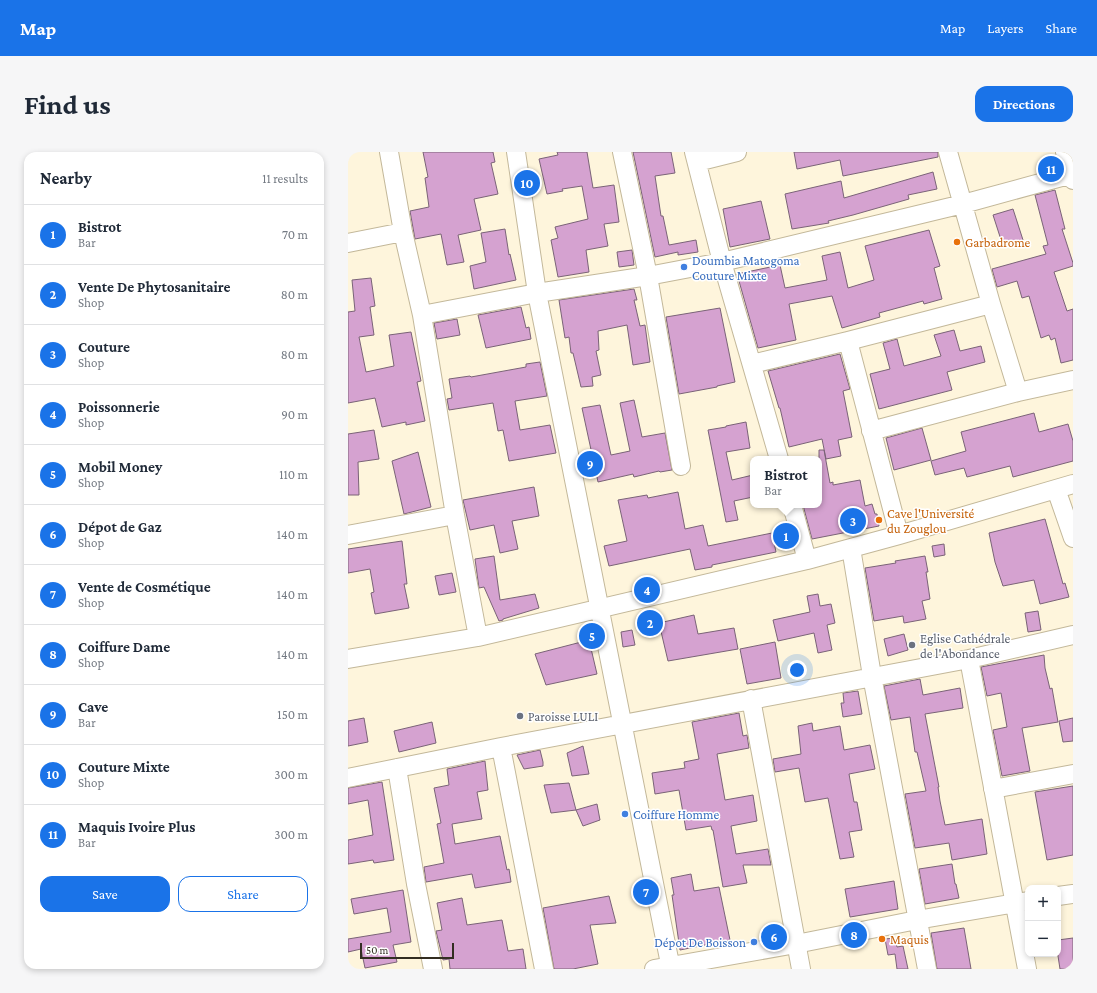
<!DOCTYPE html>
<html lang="en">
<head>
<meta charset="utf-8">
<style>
	:root { --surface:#fff; --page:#f6f6f7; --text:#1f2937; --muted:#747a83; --line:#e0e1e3; --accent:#1a73e8 }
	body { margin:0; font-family:"Crimson Pro",serif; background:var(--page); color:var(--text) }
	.controls { position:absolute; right:12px; bottom:12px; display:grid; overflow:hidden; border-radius:8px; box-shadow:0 2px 6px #0003 }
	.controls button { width:36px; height:36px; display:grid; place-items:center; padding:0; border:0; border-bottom:1px solid var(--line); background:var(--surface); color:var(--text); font:20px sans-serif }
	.scale { position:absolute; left:12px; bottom:10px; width:94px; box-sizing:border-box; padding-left:4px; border:2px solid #322d21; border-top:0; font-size:11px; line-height:14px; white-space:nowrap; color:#322d21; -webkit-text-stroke:3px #fff; paint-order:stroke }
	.you { position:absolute; left:449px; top:518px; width:14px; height:14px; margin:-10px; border:3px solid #fff; border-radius:50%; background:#1a73e8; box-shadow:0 0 0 6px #1a73e833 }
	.badge { display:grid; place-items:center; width:26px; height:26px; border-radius:50%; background:var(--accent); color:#fff; font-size:13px; font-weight:700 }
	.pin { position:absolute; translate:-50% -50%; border:2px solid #fff; box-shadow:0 1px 4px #0006 }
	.popup { position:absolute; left:402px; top:304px; width:72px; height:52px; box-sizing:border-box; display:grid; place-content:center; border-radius:8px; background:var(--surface); filter:drop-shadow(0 1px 3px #0005); font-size:13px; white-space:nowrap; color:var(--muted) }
	.popup b { font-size:15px; color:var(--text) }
	.popup::after { content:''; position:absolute; left:50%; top:100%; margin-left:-8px; border:8px solid transparent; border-top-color:var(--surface) }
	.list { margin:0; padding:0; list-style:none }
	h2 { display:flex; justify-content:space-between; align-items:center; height:52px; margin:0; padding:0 16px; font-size:17px }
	h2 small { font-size:13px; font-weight:400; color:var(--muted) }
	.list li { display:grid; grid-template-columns:26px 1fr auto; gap:12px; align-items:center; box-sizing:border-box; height:60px; padding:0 16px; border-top:1px solid var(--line) }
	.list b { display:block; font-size:15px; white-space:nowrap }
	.list p { margin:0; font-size:13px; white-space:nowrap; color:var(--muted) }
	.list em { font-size:13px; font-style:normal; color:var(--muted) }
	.actions { display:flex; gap:8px; padding:12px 16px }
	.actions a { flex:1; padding:9px 0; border:1px solid var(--accent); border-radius:12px; text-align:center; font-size:14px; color:var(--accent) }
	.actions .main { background:var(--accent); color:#fff }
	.map { position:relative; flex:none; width:725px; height:817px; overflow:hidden; border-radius:12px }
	header { display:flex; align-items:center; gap:24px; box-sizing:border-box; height:56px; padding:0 20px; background:var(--accent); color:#fff }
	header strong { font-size:19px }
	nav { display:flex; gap:22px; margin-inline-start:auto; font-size:14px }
	.intro { display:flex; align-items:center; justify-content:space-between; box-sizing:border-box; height:96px; padding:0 24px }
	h1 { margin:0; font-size:28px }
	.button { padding:10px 18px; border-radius:12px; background:var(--accent); color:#fff; font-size:14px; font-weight:700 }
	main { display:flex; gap:24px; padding:0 24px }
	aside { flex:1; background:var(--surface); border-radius:12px; box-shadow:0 2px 6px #0003 }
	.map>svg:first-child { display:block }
	.building { fill:#d5a2d0; stroke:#7a6377 }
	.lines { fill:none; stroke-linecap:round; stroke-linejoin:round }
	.minor-casing { stroke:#c3b89a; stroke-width:20 }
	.minor { stroke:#fff; stroke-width:18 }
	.food-dot { fill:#e8710a; stroke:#fff; stroke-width:1.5 }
	.shop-dot { fill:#3f7fe0; stroke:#fff; stroke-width:1.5 }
	.worship-dot { fill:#6b7280; stroke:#fff; stroke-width:1.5 }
	.labels { text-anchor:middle; stroke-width:3; stroke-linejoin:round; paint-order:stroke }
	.food-label { font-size:13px; fill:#c56008; stroke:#fff; text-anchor:start }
	.shop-label { font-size:13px; fill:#366cbe; stroke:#fff; text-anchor:start }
	.worship-label { font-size:13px; fill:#5b616d; stroke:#fff; text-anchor:start }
</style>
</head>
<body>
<header>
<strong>Map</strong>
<nav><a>Map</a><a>Layers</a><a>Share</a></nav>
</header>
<div class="intro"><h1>Find us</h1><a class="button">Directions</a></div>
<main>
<aside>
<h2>Nearby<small>11 results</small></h2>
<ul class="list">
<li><span class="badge">1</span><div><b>Bistrot</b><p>Bar</p></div><em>70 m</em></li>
<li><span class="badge">2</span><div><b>Vente De Phytosanitaire</b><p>Shop</p></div><em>80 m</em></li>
<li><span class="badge">3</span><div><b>Couture</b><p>Shop</p></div><em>80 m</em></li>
<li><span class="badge">4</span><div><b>Poissonnerie</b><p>Shop</p></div><em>90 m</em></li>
<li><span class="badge">5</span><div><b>Mobil Money</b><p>Shop</p></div><em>110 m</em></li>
<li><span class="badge">6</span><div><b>Dépot de Gaz</b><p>Shop</p></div><em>140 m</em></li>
<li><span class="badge">7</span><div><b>Vente de Cosmétique</b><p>Shop</p></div><em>140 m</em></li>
<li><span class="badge">8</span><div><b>Coiffure Dame</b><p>Shop</p></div><em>140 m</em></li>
<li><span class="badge">9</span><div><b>Cave</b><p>Bar</p></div><em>150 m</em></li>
<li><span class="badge">10</span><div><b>Couture Mixte</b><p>Shop</p></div><em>300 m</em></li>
<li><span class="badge">11</span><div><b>Maquis Ivoire Plus</b><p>Bar</p></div><em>300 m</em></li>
</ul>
<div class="actions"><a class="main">Save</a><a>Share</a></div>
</aside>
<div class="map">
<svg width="725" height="817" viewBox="0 0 725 817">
	<rect width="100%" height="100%" fill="#fef5dc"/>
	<!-- building -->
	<path class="building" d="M75,0H145L147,10L143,11L150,42L126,47L133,78L110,83L116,110L99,113L93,82L67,87L62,59L81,55L77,26L80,25Z
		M209,0H239L245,36L266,33L271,70L256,72L260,94L238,98L241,120L210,125L203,88L210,86L207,75L240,67L234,34L214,37L215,39L199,42L191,7L210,3Z
		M285,0H323L327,21L307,24L313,64H315L321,93L348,88L350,100L330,103V100L307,105Z
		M446,0H590V5L495,24L492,8L449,17Z
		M585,20L589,37L560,43L561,47L505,63L480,69L481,71L444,77L437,42L493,29L496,46Z
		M707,38L717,77H714L725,111V114L706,120L719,159L725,157V208L713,211L707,186L703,188L701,183L693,186L681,144L674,146L669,129L649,135L644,117L698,102L695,94L700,93L687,43Z
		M413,49L422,87L382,95L375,57Z
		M665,57L675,88L655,94L645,63Z
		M157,77L161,103L162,102L168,128L126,137L122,114L138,110L133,81Z
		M581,78L592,114L586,116L594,147L576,152L575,149L531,161L532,165L494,176L484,144L441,152L448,188L410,196L389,122L432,113L437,136L479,128L474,104L492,100L500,136L526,128L517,94Z
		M284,98L286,113L271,115L269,100Z
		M23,126L27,154L22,155L26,183L11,185L18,220L46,214L41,183L63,180L73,229L69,230L77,269L58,273V270L34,275L27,246L0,251V160L7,159L4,128Z
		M286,137L289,148H286L292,174L297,173L302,210L285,213L279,173L250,179L251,198L248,199L253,223L244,225L245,234L233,235L225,201H223L221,185L217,186L211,148Z
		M173,155L178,176L181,175L183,187L138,196L130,163Z
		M372,156L387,230L369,234V235L331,242L318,165Z
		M109,167L112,183L89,187L86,171Z
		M606,178L612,199L633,194L637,210L599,220L604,238L531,257L522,222L542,217L535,191L549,187L556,214L593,204L586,183Z
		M492,202L502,237L495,239L504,285L490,288L493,304L478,307L474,287L441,295L432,256H431L420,219Z
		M192,210L199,244L167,249L172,278L202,273L208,301L161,309L155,278L150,279L145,251L101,258L99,247L104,246L101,227L122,224L123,225L178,215V212Z
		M286,248L294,285L317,281L324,318L312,320L311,319L286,325L285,322L250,330L234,256L252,253L263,303L282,299L272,251Z
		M686,261L691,280L720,272L725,289V309L665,325L662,314L619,325L616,316L587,323L583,309L618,299L613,280Z
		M398,270L402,296L378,300L384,328L405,323V345L386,349L390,368L378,370L360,278L378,275V274Z
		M574,276L583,308L546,318L538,286Z
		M26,278L31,307L10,310L11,343H0V282Z
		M471,298H476L482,331L485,330V333L512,328L517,354L524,352L527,362H529L531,374L464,387L455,353H471Z
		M70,300L83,355L56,362L44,309Z
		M186,335L191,364L164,369L170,397L152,401L146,373L122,378L115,348Z
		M330,340L337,377L355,373L360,394L424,381L428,400L364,413V415L347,418L342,397L261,414L256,394L279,389L270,348L299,343L300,346Z
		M697,367L715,432L717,431L721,445L692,452L686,428L655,434L647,410L641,381Z
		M54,389L59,432H56L61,456L27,462L23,441L26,440L22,417L0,421V397Z
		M596,392L597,403L586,405L584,394Z
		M146,404L152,448L187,442L191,456L155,467V468L151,469L136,435L131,436L127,407Z
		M577,404L580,420H578L582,447L574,449L578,467L556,471L555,464L526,469L517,416L548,411L547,409Z
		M104,421L108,440L91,443L87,424Z
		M470,442L472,454L483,452L487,471L479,473L484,498L470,501L466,481L430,489L425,468L462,460L459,444Z
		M690,459L693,478L680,480L677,461Z
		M346,463L350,482L386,476L390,497L320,509L311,471Z
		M284,478L287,493L275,495L273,480Z
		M556,482L560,498L540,504L536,487Z
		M241,488L249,522L198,533L187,502Z
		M427,490L433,526L399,532L392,497Z
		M696,503L697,516L702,537L704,536L710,570L674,576L682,619L654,624L645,578L659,575L653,541L639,544L633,515Z
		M572,527L575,543L612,536L615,556L577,562L591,635H590L592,649L597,673L634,667L639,702L604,708L601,691L567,696L557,642L578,639L569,600H567L562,565L543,568L536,534Z
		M510,539L514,562L495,565L493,551H496L495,541Z
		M391,561L395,584L399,583L401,596L369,602L377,648L405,643L409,669L383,674L388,702L420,697L423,713H395L399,731L375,735L365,678H364L363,674L338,678L331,638L307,642L304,621L337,616L336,610L351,607L344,570Z
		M16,566L20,590L0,594V569Z
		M725,566V589L715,590L711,569Z
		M84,570L88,591L51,600L46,579Z
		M464,571L465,579L492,574L496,598L522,593L527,617L501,622L506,650H509L514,678L501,680L506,705L492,707L480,646L457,650L451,616L427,620L425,607L453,602L450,574Z
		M235,594L241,622L224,624L219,601Z
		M192,598L195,610V614L176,617L169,603Z
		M137,609L140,638L129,640L134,667L104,672L107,692L152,684L159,718L161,717L163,730L127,736L124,722L78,730L76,715L96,711L89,672L93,671L86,636L101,633L99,617Z
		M34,630L46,708L26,711L25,708L0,712V688L25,683L20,648L0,652V636Z
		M221,631L228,658L203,661L196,633Z
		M725,634V703L699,708L687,640Z
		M249,652L252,668L235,674L228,658Z
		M604,712L607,732H608L611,746L577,752L571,717Z
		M343,722L346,739L371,735L382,788L332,798L324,743H326L323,726Z
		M546,729L550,757L502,765L497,737Z
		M55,738L63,790L45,793L49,810L17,816L13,797L0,800V787L43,780L39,756L6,762L3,747Z
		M261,744L268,771L242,773L250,812L225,817H206L195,756Z
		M114,746L119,773L154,768L160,799L175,797L178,817H102L101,807L95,808L88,779L94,778L89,751Z
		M616,776L623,817H589L583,781Z
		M547,786L549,795L555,794L560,817H549L547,802L540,803L537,787Z
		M725,786V817H712L710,804V788Z"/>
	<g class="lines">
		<defs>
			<path id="minor" d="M41,0L55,80L74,163L107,363L130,485
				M168,0L189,141L323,817
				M274,0L300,124L333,314
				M346,0L374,110L431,307
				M600,0L643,152L670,240
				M717,0L725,28
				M349,10L389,0
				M0,91L55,80
				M74,163L189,141L300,124L374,110L615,52L725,22
				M500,189L551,383
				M404,212L500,189L643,152
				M523,279L670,240L725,228
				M708,337L725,386
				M444,353L459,408
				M0,383L107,363
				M503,396L524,524L579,817
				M0,507L130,485L459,408L551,383L725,332
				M621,507L679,817
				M403,547L453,817
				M153,595L196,817
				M49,616L68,732L85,817
				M0,626L153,595L621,507L725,483
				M645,637L725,622
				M710,744L725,742
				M306,817L448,792L569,768L680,749"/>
		</defs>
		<!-- minor casing -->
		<use href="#minor" class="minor-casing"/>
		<!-- minor -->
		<use href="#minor" class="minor"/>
	</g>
	<!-- markers -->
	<g class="food-dot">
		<circle cx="609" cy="90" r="4"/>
		<circle cx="531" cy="368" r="4"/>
		<circle cx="534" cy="787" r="4"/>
	</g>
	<g class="shop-dot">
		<circle cx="336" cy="115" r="4"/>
		<circle cx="277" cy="662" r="4"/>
		<circle cx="406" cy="790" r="4"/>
	</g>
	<g class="worship-dot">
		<circle cx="564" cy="493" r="4"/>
		<circle cx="172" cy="564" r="4"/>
	</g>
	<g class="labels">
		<!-- food labels -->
		<g class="food-label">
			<text x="617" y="95">Garbadrome</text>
			<text x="539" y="366">Cave l'Université<tspan x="539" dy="15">du Zouglou</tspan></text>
			<text x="542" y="792">Maquis</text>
		</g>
		<!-- shop labels -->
		<g class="shop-label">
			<text x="344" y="113">Doumbia Matogoma<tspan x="344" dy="15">Couture Mixte</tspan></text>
			<text x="285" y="667">Coiffure Homme</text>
			<text x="398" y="795" text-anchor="end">Dépot De Boisson</text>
		</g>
		<!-- worship labels -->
		<g class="worship-label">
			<text x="572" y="491">Eglise Cathédrale<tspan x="572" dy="15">de l'Abondance</tspan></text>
			<text x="180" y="569">Paroisse LULI</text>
		</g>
	</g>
</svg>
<div class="controls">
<button>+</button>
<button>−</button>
</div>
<div class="scale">50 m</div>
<div class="you"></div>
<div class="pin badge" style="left:438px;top:384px">1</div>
<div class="popup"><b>Bistrot</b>Bar</div>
<div class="pin badge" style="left:302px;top:471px">2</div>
<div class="pin badge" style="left:505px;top:369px">3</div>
<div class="pin badge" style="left:299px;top:438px">4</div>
<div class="pin badge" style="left:244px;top:484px">5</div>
<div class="pin badge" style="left:426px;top:785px">6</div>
<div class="pin badge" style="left:298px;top:740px">7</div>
<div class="pin badge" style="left:506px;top:783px">8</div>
<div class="pin badge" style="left:242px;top:312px">9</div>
<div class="pin badge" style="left:179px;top:31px">10</div>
<div class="pin badge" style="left:703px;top:17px">11</div>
</div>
</main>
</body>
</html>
